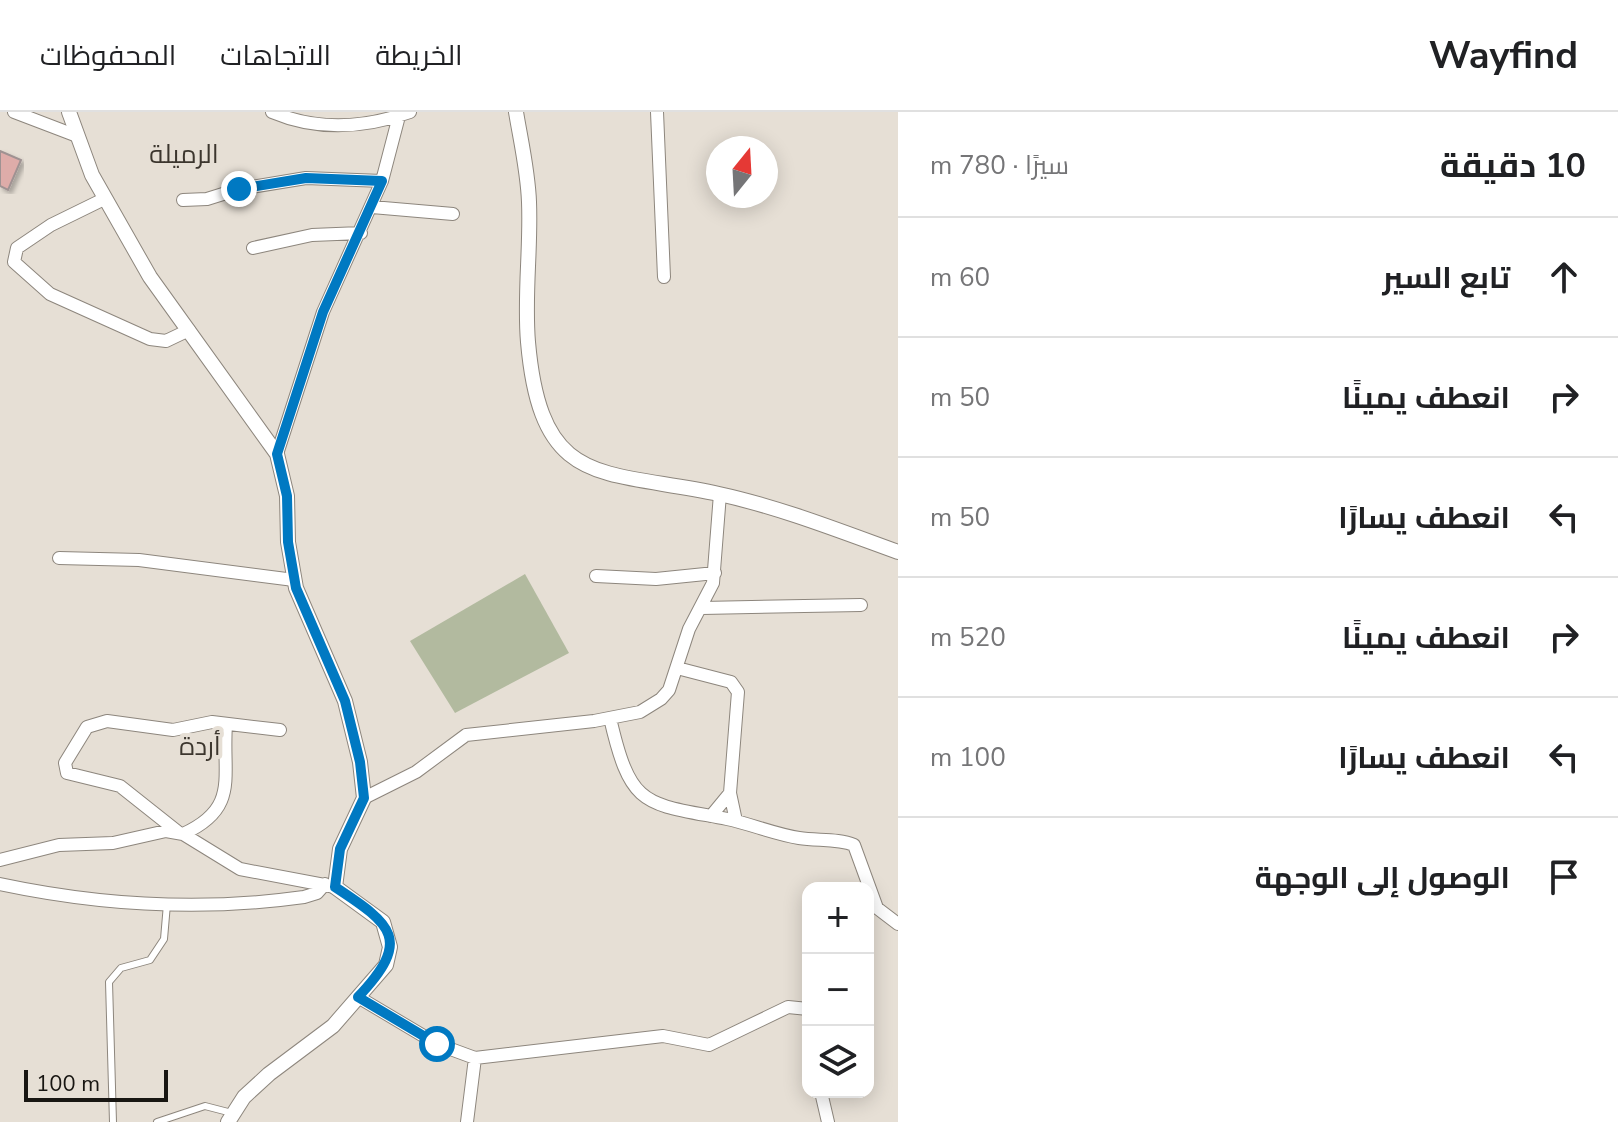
<!DOCTYPE html>
<html lang="ar">
<head>
<meta charset="utf-8">
<style>
	:root { --surface:#fff; --page:#f2f2f2; --text:#202124; --muted:#757577; --line:#e0e0e0 }
	body { margin:0; font-family:"Nunito Sans",Cairo,sans-serif; background:var(--page); color:var(--text); direction:rtl }
	.controls { position:absolute; right:24px; bottom:24px; display:grid; overflow:hidden; border-radius:16px; box-shadow:0 4px 20px #0003 }
	.controls button { width:72px; height:72px; display:grid; place-items:center; padding:0; border:0; border-bottom:2px solid var(--line); background:var(--surface); color:var(--text); font:40px sans-serif }
	.compass { position:absolute; left:706px; top:24px; width:72px; height:72px; border-radius:50%; background:var(--surface); box-shadow:0 4px 20px #0003; rotate:18deg }
	.scale { position:absolute; left:24px; bottom:20px; width:144px; box-sizing:border-box; padding-left:8px; border:4px solid #181612; border-top:0; font-size:22px; line-height:28px; white-space:nowrap; color:#181612; -webkit-text-stroke:6px #e6dfd5; paint-order:stroke }
	.stop { position:absolute; width:24px; height:24px; margin:-18px; border:6px solid #0079c2; border-radius:50%; background:#fff }
	.stop.end { background:#0079c2; border-color:#fff; box-shadow:0 2px 8px #0008 }
	.list { margin:0; padding:0; list-style:none }
	h2 { display:flex; justify-content:space-between; align-items:center; height:104px; margin:0; padding:0 32px; font-size:34px }
	h2 small { font-size:26px; font-weight:400; color:var(--muted) }
	.list li { display:grid; grid-template-columns:52px 1fr auto; gap:24px; align-items:center; box-sizing:border-box; height:120px; padding:0 32px; border-top:2px solid var(--line) }
	.list b { display:block; font-size:30px; white-space:nowrap }
	.list em { font-size:26px; font-style:normal; color:var(--muted) }
	.icon { flex:none; width:44px; height:44px; fill:none; stroke:currentColor; stroke-width:2; stroke-linecap:round; stroke-linejoin:round }
	.map { position:relative; flex:none; width:898px; height:1010px; overflow:hidden; direction:ltr }
	header { display:flex; align-items:center; gap:48px; box-sizing:border-box; height:112px; padding:0 40px; background:var(--surface); border-bottom:2px solid var(--line) }
	header strong { font-size:38px }
	nav { display:flex; gap:44px; margin-inline-start:auto; font-size:28px }
	main { display:flex }
	aside { flex:1; background:var(--surface) }
	.map>svg:first-child { display:block }
	.green { fill:#b2ba9f }
	.building { fill:#deaca9; stroke:#9f9292; stroke-width:2; filter:url(#shadow) }
	.lines { fill:none; stroke-linecap:round; stroke-linejoin:round }
	.service-casing { stroke:#8d867d; stroke-width:8 }
	.minor-casing { stroke:#8d867d; stroke-width:14 }
	.tertiary-casing { stroke:#8d867d; stroke-width:16 }
	.service { stroke:#fff; stroke-width:6 }
	.minor { stroke:#fff; stroke-width:12 }
	.tertiary { stroke:#fff; stroke-width:14 }
	.route { stroke:#0079c2; stroke-width:10 }
	.labels { text-anchor:middle; stroke-width:8; stroke-linejoin:round; paint-order:stroke }
	.quarter-label { font-size:26px; fill:#3c362e; stroke:#e6dfd5 }
</style>
</head>
<body>
<header>
<strong>Wayfind</strong>
<nav><a>الخريطة</a><a>الاتجاهات</a><a>المحفوظات</a></nav>
</header>
<main>
<aside>
<h2>10 دقيقة<small>سيرًا · 780 m</small></h2>
<ul class="list">
<li><svg class="icon" aria-label="ahead" viewBox="0 0 24 24"><path d="M12 20V5M6 11l6-6 6 6"/></svg><div><b>تابع السير</b></div><em>60 m</em></li>
<li><svg class="icon" aria-label="right" viewBox="0 0 24 24"><path d="M7 20v-9h11M14 6l5 5-5 5"/></svg><div><b>انعطف يمينًا</b></div><em>50 m</em></li>
<li><svg class="icon" aria-label="left" viewBox="0 0 24 24"><path d="M17 20v-9H6M10 6l-5 5 5 5"/></svg><div><b>انعطف يسارًا</b></div><em>50 m</em></li>
<li><svg class="icon" aria-label="right" viewBox="0 0 24 24"><path d="M7 20v-9h11M14 6l5 5-5 5"/></svg><div><b>انعطف يمينًا</b></div><em>520 m</em></li>
<li><svg class="icon" aria-label="left" viewBox="0 0 24 24"><path d="M17 20v-9H6M10 6l-5 5 5 5"/></svg><div><b>انعطف يسارًا</b></div><em>100 m</em></li>
<li><svg class="icon" aria-label="arrive" viewBox="0 0 24 24"><path d="M6 21V4h12l-3 4 3 4H6"/></svg><div><b>الوصول إلى الوجهة</b></div></li>
</ul>
</aside>
<div class="map">
<svg width="898" height="1010" viewBox="0 0 898 1010">
	<defs>
		<filter id="shadow"><feDropShadow dx="3.5" dy="3.5" stdDeviation="2" flood-color="#0004"/></filter>
	</defs>
	<rect width="100%" height="100%" fill="#e6dfd5"/>
	<!-- green -->
	<path class="green" d="M525,462L569,541L455,601L410,529Z"/>
	<!-- building -->
	<path class="building" d="M0,39L21,48L8,78L0,74Z"/>
	<g class="lines">
		<defs>
			<path id="service" d="M113,1010L109,870L121,856L150,848L164,827L167,792
				M157,1010L205,994L232,1001"/>
			<path id="minor" d="M14,0L77,24
				M272,0C317,19 365,16 410,0
				M657,0L664,165
				M104,87L51,113L17,136L14,150L50,182L150,227L166,229L189,218
				M183,88L207,87L239,77L306,66L382,69
				M372,95L453,102
				M253,136L312,123L361,121
				M277,342L323,200L382,69L399,4
				M59,446L139,448L294,468
				M596,464L656,467L715,461
				M702,496L861,493
				M677,556L731,570L738,580L730,681L736,709
				M610,606C631,697 644,691 727,707C751,712 774,722 799,726C817,729 838,726 854,733L877,796L898,812
				M364,686L416,660L466,623L594,609L640,600L661,587L669,578L689,517L713,471L720,382
				M711,704L730,681
				M178,720L120,674L67,661L65,651L87,615L107,609L173,618L212,610L280,618
				M183,722C240,696 222,665 226,613
				M0,748L59,733L113,731L166,719L183,722L240,757L335,775
				M0,772C99,793 204,799 304,785L317,781L325,772
				M358,885L437,932L475,946L663,924L709,933L788,895L808,897
				M821,980L828,1010
				M467,1010L475,946"/>
			<path id="tertiary" d="M69,0L92,63L150,165L277,342L287,384L288,430L296,476L345,589L360,650L364,686L340,737L335,775L383,810L390,835L386,853L333,914L269,962L244,985L228,1010
				M516,0C521,30 528,60 529,90C531,137 524,183 528,230C541,378 602,357 719,382C779,395 840,419 898,440"/>
		</defs>
		<!-- service casing -->
		<use href="#service" class="service-casing"/>
		<!-- minor casing -->
		<use href="#minor" class="minor-casing"/>
		<!-- tertiary casing -->
		<use href="#tertiary" class="tertiary-casing"/>
		<!-- service -->
		<use href="#service" class="service"/>
		<!-- minor -->
		<use href="#minor" class="minor"/>
		<!-- tertiary -->
		<use href="#tertiary" class="tertiary"/>
	</g>
	<g class="lines">
		<!-- route -->
		<path class="route" d="M239,77L306,66L382,69L323,200L277,342L287,384L288,430L296,476L345,589L360,650L364,686L340,737L335,775C393,813 412,828 358,885L437,932"/>
	</g>
	<g class="labels">
		<!-- quarter labels -->
		<g class="quarter-label">
			<text x="184" y="51">الرميلة</text>
			<text x="200" y="643">أردة</text>
		</g>
	</g>
</svg>
<div class="controls">
<button>+</button>
<button>−</button>
<button><svg class="icon" aria-label="layers" viewBox="0 0 24 24"><path d="M12 4l9 5-9 5-9-5zM3 14l9 5 9-5"/></svg></button>
</div>
<svg class="compass" viewBox="-18 -18 36 36"><path d="M0-13l5 13h-10z" fill="#e53935"/><path d="M0 13l5-13h-10z" fill="#757577"/></svg>
<div class="scale">100 m</div>
<div class="stop" style="left:437px;top:932px"></div>
<div class="stop end" style="left:239px;top:77px"></div>
</div>
</main>
</body>
</html>
